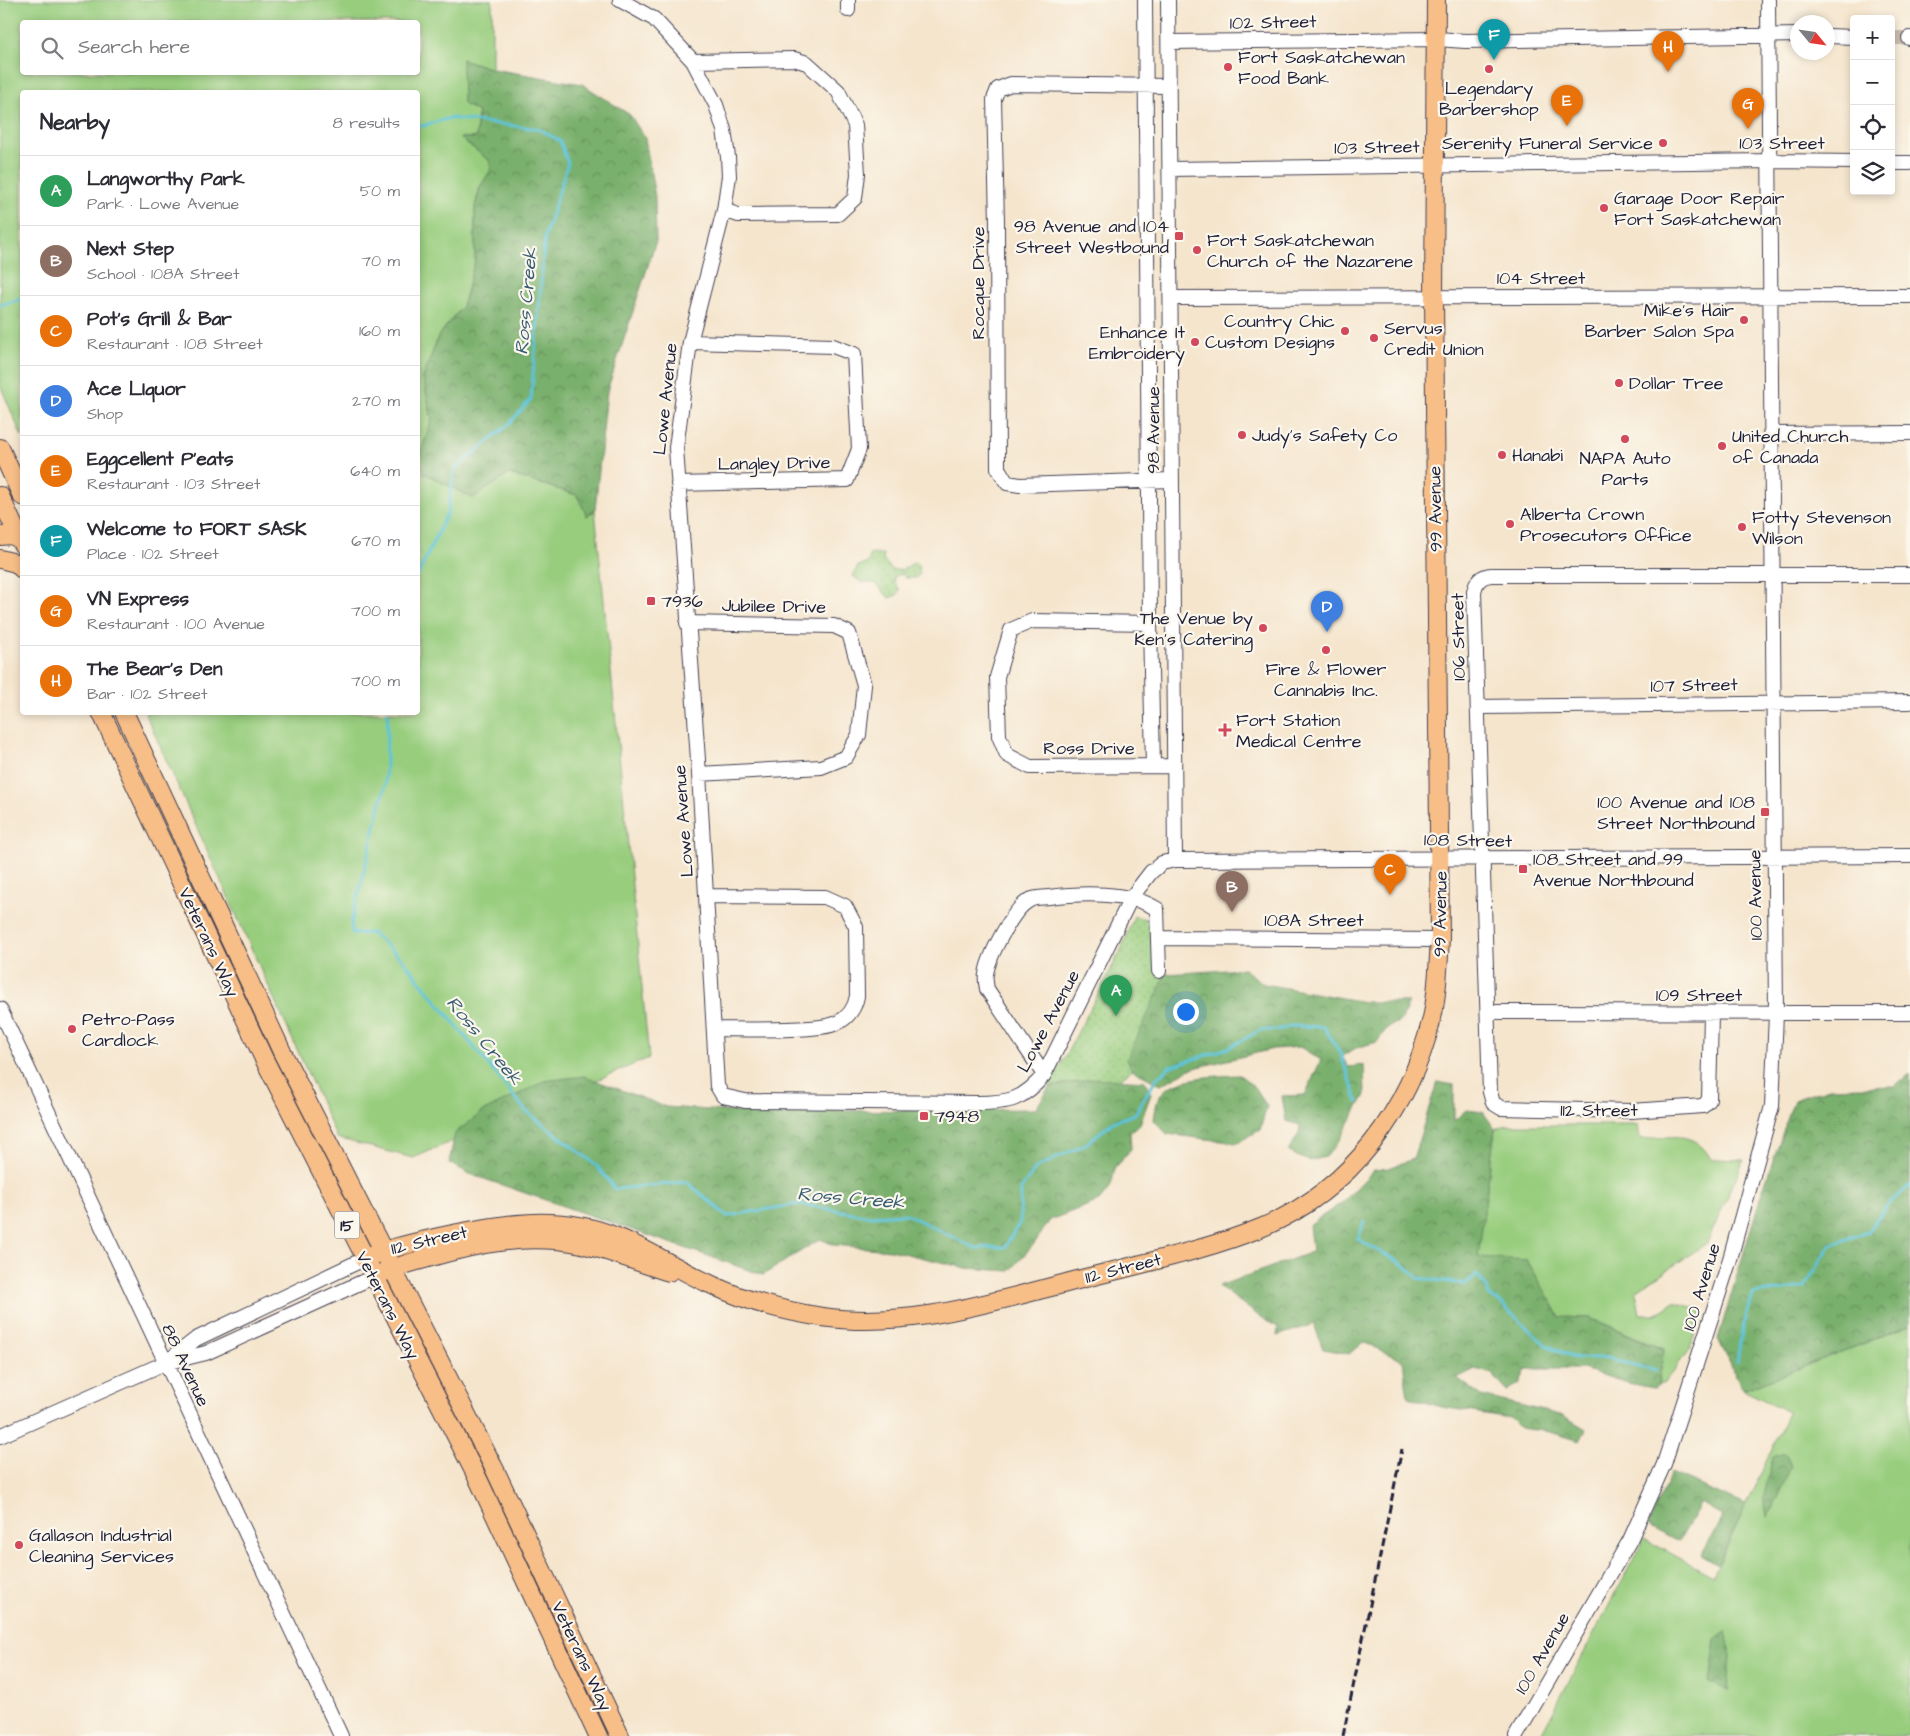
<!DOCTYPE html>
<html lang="en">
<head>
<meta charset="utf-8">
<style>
	:root { --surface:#fff; --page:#f2f2f3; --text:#2b2b33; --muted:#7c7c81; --line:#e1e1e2; --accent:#0b8043 }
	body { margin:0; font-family:"Architects Daughter",sans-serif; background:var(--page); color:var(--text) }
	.controls { position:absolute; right:15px; top:15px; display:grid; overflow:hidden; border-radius:5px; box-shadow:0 2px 8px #0003 }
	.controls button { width:45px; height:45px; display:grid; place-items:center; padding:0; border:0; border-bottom:1px solid var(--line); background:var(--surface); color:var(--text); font:25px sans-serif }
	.compass { position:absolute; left:1790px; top:15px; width:45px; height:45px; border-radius:50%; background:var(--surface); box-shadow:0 2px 8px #0003; rotate:119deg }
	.you { position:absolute; left:1185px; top:1011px; width:18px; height:18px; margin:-12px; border:4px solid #fff; border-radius:50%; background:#1a73e8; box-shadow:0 0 0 8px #1a73e833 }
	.badge { display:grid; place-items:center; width:32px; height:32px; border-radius:50%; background:var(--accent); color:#fff; font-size:16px; font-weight:700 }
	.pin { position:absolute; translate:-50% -41px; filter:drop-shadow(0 1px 2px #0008) }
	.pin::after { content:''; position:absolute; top:26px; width:18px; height:15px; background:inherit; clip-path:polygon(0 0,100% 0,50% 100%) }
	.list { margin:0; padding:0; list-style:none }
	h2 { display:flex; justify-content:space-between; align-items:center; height:65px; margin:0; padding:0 20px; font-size:21px }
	h2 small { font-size:16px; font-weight:400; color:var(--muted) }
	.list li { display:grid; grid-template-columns:32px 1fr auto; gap:15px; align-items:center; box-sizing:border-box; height:70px; padding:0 20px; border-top:1px solid var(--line) }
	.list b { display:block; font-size:19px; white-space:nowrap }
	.list p { margin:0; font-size:16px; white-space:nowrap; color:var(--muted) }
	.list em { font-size:16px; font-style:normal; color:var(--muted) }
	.icon { flex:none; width:28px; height:28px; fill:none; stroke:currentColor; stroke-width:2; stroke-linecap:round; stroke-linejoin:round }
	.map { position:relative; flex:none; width:1910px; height:1736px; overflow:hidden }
	.search { position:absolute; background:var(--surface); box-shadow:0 2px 8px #0003; left:20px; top:20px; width:400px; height:55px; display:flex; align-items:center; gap:12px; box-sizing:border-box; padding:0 18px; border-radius:5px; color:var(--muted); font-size:19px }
	.panel { position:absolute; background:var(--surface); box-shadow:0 2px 8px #0003; left:20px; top:90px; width:400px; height:625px; border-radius:5px }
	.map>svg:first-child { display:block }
	.grass { fill:#98cd7e; stroke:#5d785c; fill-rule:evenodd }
	.forest { fill:url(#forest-crowns); stroke:#4e6954 }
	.park { fill:url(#park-dots); stroke:#5d785c }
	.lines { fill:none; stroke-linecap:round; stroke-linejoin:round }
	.stream { stroke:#5dc4da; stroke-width:3 }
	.minor-tunnel { stroke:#cbbeb0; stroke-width:14; stroke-dasharray:14 7; stroke-linecap:butt }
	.minor-casing { stroke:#423f51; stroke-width:16 }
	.major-casing { stroke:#423f51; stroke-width:20 }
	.minor { stroke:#fff; stroke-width:14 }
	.major { stroke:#f7be88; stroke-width:18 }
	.rail { stroke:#22223b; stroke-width:3; stroke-dasharray:8 4; stroke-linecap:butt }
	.poi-dot { fill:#d1495b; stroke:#fbf7ec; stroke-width:2 }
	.labels { text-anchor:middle; stroke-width:4.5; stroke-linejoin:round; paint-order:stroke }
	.shield { fill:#fbf7ec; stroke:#636270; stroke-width:1 }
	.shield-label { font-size:16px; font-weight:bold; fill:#22223b }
	.street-label { font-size:18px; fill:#22223b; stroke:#fbf7ec }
	.poi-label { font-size:18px; fill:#22223b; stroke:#fbf7ec; text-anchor:start }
	.water-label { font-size:19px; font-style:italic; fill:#375b73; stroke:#fbf7ec }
</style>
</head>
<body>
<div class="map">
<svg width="1910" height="1736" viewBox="0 0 1910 1736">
	<defs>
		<pattern id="forest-crowns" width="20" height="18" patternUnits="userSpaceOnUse" patternTransform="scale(1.25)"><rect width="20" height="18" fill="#7ab06d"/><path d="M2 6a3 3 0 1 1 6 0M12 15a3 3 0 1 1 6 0" fill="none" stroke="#648f5b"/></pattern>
		<pattern id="park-dots" width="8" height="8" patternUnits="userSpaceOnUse" patternTransform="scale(1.25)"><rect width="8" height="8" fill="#98cd7e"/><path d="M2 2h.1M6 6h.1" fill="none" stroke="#83b06e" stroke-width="1.8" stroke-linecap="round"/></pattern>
	</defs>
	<rect width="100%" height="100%" fill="#fbf7ec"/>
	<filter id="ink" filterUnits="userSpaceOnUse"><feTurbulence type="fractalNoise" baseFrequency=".02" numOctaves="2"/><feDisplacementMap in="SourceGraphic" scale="10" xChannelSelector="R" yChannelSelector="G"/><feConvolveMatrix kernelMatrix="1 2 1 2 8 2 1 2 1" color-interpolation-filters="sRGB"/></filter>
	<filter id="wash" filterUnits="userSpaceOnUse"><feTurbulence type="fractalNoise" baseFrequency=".0096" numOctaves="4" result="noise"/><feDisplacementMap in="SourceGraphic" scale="20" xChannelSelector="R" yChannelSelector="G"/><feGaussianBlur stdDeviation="1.12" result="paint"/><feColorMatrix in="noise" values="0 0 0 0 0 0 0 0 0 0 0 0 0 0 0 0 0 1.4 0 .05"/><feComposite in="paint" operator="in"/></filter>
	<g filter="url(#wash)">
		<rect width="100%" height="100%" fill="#f5e5cd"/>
		<!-- grass -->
		<path class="grass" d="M0,0H492V69L462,59L478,112L477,138H461L490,161L491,170L480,187L475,207V261L462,307L439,335L423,378L432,419L418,462V92H22V437L0,385ZM22,22H418V72H22Z
			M418,470L473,498L509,474L577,495L587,516L595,510L649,1058L413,1158L337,1138L145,713L418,712Z
			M1506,1125H1638L1640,1139C1671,1138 1693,1128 1711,1159L1744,1160L1707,1243L1636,1291L1640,1315H1655L1674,1302L1703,1310L1690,1348L1665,1383L1658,1385L1664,1349L1590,1318L1560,1317L1548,1296L1477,1257L1495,1129Z
			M1910,1325V1736H1540L1644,1539L1713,1576L1789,1412L1743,1390Z"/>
		<!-- forest -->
		<path class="forest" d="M462,59L492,69L582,84L630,115L645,138L655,197L656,241L607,391L595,510L587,516L577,495L509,474L473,498L418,470V462L432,419L423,378L439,335L462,307L475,261V207L480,187L491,170L490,161L460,138H476L478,112L463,104Z
			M1244,969L1264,984L1364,1002H1409L1402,1020L1387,1028L1377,1042L1356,1048L1342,1056L1348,1067L1364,1065L1365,1095L1340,1139L1326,1157L1309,1161L1288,1152L1299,1133L1300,1125L1286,1121L1282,1096L1305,1095L1321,1060L1300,1047L1273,1049L1190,1069L1161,1085L1132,1070L1126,1059L1166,974Z
			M1910,1073V1325L1743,1390L1718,1339L1761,1195L1794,1100L1829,1088L1895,1086Z
			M1240,1075L1254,1087L1267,1106L1260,1130L1237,1143L1167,1134L1154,1120C1155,1113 1156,1103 1159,1097C1171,1076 1219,1076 1240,1075Z
			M584,1076L666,1107L738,1112L1036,1109L1049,1087L1097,1078L1145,1081L1151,1094L1140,1124L1130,1133L1131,1149L1115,1168L1111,1186L1099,1201L1050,1220L1034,1244L1010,1271L966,1268L890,1250L834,1245L820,1239L763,1275L470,1174L449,1163L455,1133L484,1111L545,1081Z
			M1437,1082L1454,1085V1121L1466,1110L1483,1112L1495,1129L1478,1257L1527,1260L1560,1317L1590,1318L1664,1350L1658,1385L1654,1388L1627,1383L1583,1369H1526L1519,1384L1507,1391L1492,1374L1475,1369L1457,1378L1482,1396L1564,1416L1586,1429L1580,1441L1550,1432L1520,1428L1510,1418L1442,1407L1408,1397L1403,1361L1363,1342L1349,1354L1323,1349L1314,1324L1277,1336L1278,1327L1264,1320L1219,1286L1312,1252L1309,1225L1343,1202L1374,1170L1389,1168L1413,1159Z
			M1785,1453L1791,1466L1769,1516L1763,1499L1773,1457Z
			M1671,1473L1746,1505L1718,1565L1701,1555L1723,1516L1701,1503L1678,1542L1648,1526Z
			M1726,1631L1731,1656L1728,1691L1709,1682L1715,1639Z"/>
		<!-- park -->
		<path class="park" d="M870,554H883V559L892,570H902L915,562L919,565V575L916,578H906L902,574L895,576L894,581L900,590L897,595L889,598L875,583L861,582L853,576L858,566L868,563Z
			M1134,916L1154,921L1157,972L1166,974L1127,1059L1132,1070L1118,1080L1097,1078L1049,1087L1121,950Z"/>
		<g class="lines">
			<!-- stream -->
			<path class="stream" d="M418,127L450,118L539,129L560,141L568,163L545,236L531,399L509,424L454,470L448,511L418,575
				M0,305L22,299
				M388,712L385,786L351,924L353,934L372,933L402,959L526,1111L595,1164L615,1189L687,1182L727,1216L799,1204L871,1216L906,1214L975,1248L1005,1247L1020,1222L1021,1189L1036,1168L1086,1144L1113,1122L1135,1114L1155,1080L1169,1067L1228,1048L1261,1030H1277L1291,1026L1324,1027L1340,1053L1358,1102
				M1364,1222L1358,1239C1377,1252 1403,1260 1418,1278L1465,1284L1477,1275L1487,1288L1489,1296L1498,1301L1546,1345L1576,1358H1608L1656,1371
				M1737,1362L1741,1336L1753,1294L1805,1287L1830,1245L1867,1232L1885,1208L1910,1185"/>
		</g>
	</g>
	<g filter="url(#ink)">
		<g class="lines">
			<!-- minor-tunnel -->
			<path class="minor-tunnel" d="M1891,38H1909"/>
			<defs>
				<path id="minor" d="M620,0L654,19L693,61L716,105L724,130L728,157L729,176L724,210L690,342L676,448L699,774L717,1086L723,1096L745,1101L977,1103C1009,1103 1023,1100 1044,1075L1131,898L1151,872L1162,863L1175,860L1910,856
					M848,0V10
					M1145,0L1150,623L1153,766
					M1168,0L1175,860
					M1828,36L1854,37
					M1909,38H1910
					M1169,42L1437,39L1465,41L1798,35
					M693,61L794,59L807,63L838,91L855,125L858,174L855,198L838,214L738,215L724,210
					M1169,86L1011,84L998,89L994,99L997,222L998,468L1007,483L1020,485L1171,480
					M1891,163H1910
					M1170,169L1769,161L1854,162
					M1172,298L1910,296
					M1770,434L1910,433
					M678,484L847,480L859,449L854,354L833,346L690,342
					M687,623L834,626L849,633L864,685L859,735L846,757L821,767L699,774
					M1150,623L1032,621L1011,630L997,677L999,736L1007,755L1030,767L1174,766
					M1478,707L1910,702
					M707,896L825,897L845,906L856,927L857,996C855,1008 848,1018 837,1023C819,1032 740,1029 715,1029
					M1159,938L1440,940
					M0,1009L341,1736
					M1488,1012L1910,1013
					M1711,1014L1709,1100L1703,1106L1631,1111L1501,1108L1493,1103L1490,1092L1474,592C1476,581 1481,576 1491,575H1910
					M1044,1075L987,989C986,984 985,979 986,974C989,956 1013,908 1030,900C1035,897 1043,898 1049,897C1080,893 1129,891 1157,909L1159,971
					M169,1360L196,1339L364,1259
					M0,1436L165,1363L206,1353L373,1277
					M1516,1736L1630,1540L1664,1464L1730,1259L1772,1106L1776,1014L1768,0"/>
				<path id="major" d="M0,448L22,496
					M0,496L22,544
					M0,536L11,535L22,540
					M0,559L16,563L22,569
					M101,712L264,1059L479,1481L598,1736
					M124,712L283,1054L495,1470L620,1736
					M364,1259C388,1248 413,1243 439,1237C499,1224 559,1213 617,1237C650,1250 678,1270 710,1284C745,1301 783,1311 822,1317C907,1329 988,1303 1070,1282C1134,1265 1202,1252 1263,1227C1351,1190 1410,1109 1432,1018C1438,992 1438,966 1440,940L1434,296L1436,0
					M384,1272C398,1266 413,1262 428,1258C478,1243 529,1233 582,1244C611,1251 640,1263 669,1272"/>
			</defs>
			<!-- minor casing -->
			<use href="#minor" class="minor-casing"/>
			<!-- major casing -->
			<use href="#major" class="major-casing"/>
			<!-- minor -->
			<use href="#minor" class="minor"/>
			<!-- major -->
			<use href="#major" class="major"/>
			<!-- rail -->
			<path class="rail" d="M1343,1736L1402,1449"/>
		</g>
	</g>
	<!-- markers -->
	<g class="poi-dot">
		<circle cx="1228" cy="67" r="5"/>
		<circle cx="1489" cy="69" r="5"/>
		<circle cx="1663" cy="143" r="5"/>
		<circle cx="1604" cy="208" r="5"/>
		<rect x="1174" y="231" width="10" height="10" rx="2.5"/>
		<circle cx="1197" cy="250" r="5"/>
		<circle cx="1744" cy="320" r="5"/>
		<circle cx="1345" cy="331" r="5"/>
		<circle cx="1374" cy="338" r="5"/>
		<circle cx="1195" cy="342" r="5"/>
		<circle cx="1619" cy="383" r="5"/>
		<circle cx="1242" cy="435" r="5"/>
		<circle cx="1625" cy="439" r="5"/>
		<circle cx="1722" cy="446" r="5"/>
		<circle cx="1502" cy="455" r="5"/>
		<circle cx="1510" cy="524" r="5"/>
		<circle cx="1742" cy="527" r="5"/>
		<rect x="646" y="596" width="10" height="10" rx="2.5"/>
		<circle cx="1263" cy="628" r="5"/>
		<circle cx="1326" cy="650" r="5"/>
		<path d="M1222.5 722.5h5v5h5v5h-5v5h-5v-5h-5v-5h5z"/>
		<rect x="1760" y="807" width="10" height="10" rx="2.5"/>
		<rect x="1518" y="864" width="10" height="10" rx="2.5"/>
		<circle cx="72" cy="1029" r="5"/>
		<rect x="919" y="1111" width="10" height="10" rx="2.5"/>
		<circle cx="19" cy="1545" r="5"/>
	</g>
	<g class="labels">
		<!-- shield labels -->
		<rect class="shield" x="334.5" y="1211.5" width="25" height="27" rx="4"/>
		<g class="shield-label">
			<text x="347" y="1231">15</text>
		</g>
		<!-- street labels -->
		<g class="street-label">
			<text transform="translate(1273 22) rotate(-1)" y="6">102 Street</text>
			<text x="1782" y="149">103 Street</text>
			<text transform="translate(1377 147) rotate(-1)" y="6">103 Street</text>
			<text x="1541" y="284">104 Street</text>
			<text transform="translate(978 283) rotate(-90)" y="6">Rocque Drive</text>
			<text transform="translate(665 399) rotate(-84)" y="6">Lowe Avenue</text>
			<text transform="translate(1153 430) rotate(-90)" y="6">98 Avenue</text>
			<text transform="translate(774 463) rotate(-1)" y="6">Langley Drive</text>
			<text transform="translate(1435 509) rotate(-91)" y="6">99 Avenue</text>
			<text transform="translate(774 606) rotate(1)" y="6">Jubilee Drive</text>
			<text transform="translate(1458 637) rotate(-91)" y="6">106 Street</text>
			<text transform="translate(1694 685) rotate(-1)" y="6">107 Street</text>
			<text x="1089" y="754">Ross Drive</text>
			<text transform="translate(683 821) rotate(-94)" y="6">Lowe Avenue</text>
			<text transform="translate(1468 840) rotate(1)" y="6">108 Street</text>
			<text transform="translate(1755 895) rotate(-91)" y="6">100 Avenue</text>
			<text transform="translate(1440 914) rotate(-89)" y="6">99 Avenue</text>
			<text x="1314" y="926">108A Street</text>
			<text transform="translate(209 942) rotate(65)" y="6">Veterans Way</text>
			<text x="1699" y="1001">109 Street</text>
			<text transform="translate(1048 1021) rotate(-62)" y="6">Lowe Avenue</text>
			<text x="1599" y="1116">112 Street</text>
			<text transform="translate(429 1240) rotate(-13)" y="6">112 Street</text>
			<text transform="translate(1123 1268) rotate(-14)" y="6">112 Street</text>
			<text transform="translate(1701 1287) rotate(-73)" y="6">100 Avenue</text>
			<text transform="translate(388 1305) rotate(63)" y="6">Veterans Way</text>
			<text transform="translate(186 1365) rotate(65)" y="6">88 Avenue</text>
			<text transform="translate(1542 1653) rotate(-60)" y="6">100 Avenue</text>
			<text transform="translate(582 1656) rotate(65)" y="6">Veterans Way</text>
		</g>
		<!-- poi labels -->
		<g class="poi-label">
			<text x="1238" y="63">Fort Saskatchewan<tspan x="1238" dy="21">Food Bank</tspan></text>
			<text x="1489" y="94" text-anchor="middle">Legendary<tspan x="1489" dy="21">Barbershop</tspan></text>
			<text x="1653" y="149" text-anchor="end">Serenity Funeral Service</text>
			<text x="1614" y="204">Garage Door Repair<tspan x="1614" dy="21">Fort Saskatchewan</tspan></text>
			<text x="1169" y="232" text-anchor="end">98 Avenue and 104<tspan x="1169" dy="21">Street Westbound</tspan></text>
			<text x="1207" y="246">Fort Saskatchewan<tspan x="1207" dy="21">Church of the Nazarene</tspan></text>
			<text x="1734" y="316" text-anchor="end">Mike's Hair<tspan x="1734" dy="21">Barber Salon Spa</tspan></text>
			<text x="1335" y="327" text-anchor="end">Country Chic<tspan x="1335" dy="21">Custom Designs</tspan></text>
			<text x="1384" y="334">Servus<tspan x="1384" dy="21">Credit Union</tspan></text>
			<text x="1185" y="338" text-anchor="end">Enhance It<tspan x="1185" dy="21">Embroidery</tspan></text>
			<text x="1629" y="389">Dollar Tree</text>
			<text x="1252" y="441">Judy's Safety Co</text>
			<text x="1732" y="442">United Church<tspan x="1732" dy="21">of Canada</tspan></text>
			<text x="1512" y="461">Hanabi</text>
			<text x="1625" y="464" text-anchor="middle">NAPA Auto<tspan x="1625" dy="21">Parts</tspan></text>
			<text x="1520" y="520">Alberta Crown<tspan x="1520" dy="21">Prosecutors Office</tspan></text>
			<text x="1752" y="523">Fotty Stevenson<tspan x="1752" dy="21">Wilson</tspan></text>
			<text x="661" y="607">7936</text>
			<text x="1253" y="624" text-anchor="end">The Venue by<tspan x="1253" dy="21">Ken’s Catering</tspan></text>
			<text x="1326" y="675" text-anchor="middle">Fire &amp; Flower<tspan x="1326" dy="21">Cannabis Inc.</tspan></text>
			<text x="1236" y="726">Fort Station<tspan x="1236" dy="21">Medical Centre</tspan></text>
			<text x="1755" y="808" text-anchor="end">100 Avenue and 108<tspan x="1755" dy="21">Street Northbound</tspan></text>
			<text x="1533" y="865">108 Street and 99<tspan x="1533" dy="21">Avenue Northbound</tspan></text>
			<text x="82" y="1025">Petro-Pass<tspan x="82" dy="21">Cardlock</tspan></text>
			<text x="934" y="1122">7948</text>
			<text x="29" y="1541">Gallason Industrial<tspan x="29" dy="21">Cleaning Services</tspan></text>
		</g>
		<!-- water labels -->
		<g class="water-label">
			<text transform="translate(525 301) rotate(-85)" y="7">Ross Creek</text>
			<text transform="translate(485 1040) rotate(51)" y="7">Ross Creek</text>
			<text transform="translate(851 1197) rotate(5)" y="7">Ross Creek</text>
		</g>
	</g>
</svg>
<div class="controls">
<button>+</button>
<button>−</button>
<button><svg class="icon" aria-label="locate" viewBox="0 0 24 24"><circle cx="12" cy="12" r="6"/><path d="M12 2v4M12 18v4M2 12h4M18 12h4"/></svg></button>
<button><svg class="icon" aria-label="layers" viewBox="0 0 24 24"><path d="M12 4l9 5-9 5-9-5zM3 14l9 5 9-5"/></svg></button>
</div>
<svg class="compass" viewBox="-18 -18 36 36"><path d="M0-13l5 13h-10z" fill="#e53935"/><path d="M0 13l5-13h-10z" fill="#7c7c81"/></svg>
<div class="you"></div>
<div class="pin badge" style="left:1116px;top:1016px;background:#2e9e5b">A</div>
<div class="pin badge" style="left:1232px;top:912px;background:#8d6e63">B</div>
<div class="pin badge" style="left:1390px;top:895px;background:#e8710a">C</div>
<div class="pin badge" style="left:1327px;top:632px;background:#3f7fe0">D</div>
<div class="pin badge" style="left:1567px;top:126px;background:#e8710a">E</div>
<div class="pin badge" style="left:1494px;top:60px;background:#0f9aa8">F</div>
<div class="pin badge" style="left:1748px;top:129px;background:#e8710a">G</div>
<div class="pin badge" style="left:1668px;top:72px;background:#e8710a">H</div>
<div class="search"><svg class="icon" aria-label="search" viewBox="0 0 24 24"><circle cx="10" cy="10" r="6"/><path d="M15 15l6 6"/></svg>Search here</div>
<section class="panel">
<h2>Nearby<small>8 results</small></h2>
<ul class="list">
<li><span class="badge" style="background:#2e9e5b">A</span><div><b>Langworthy Park</b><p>Park · Lowe Avenue</p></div><em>50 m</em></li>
<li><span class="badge" style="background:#8d6e63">B</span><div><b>Next Step</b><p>School · 108A Street</p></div><em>70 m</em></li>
<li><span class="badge" style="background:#e8710a">C</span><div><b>Pot's Grill &amp; Bar</b><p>Restaurant · 108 Street</p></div><em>160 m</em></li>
<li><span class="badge" style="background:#3f7fe0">D</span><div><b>Ace LIquor</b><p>Shop</p></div><em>270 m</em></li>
<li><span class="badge" style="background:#e8710a">E</span><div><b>Eggcellent P’eats</b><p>Restaurant · 103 Street</p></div><em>640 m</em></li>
<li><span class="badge" style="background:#0f9aa8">F</span><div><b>Welcome to FORT SASK</b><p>Place · 102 Street</p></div><em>670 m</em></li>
<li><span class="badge" style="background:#e8710a">G</span><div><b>VN Express</b><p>Restaurant · 100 Avenue</p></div><em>700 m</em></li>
<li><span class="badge" style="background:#e8710a">H</span><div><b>The Bear's Den</b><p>Bar · 102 Street</p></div><em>700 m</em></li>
</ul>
</section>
</div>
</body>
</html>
